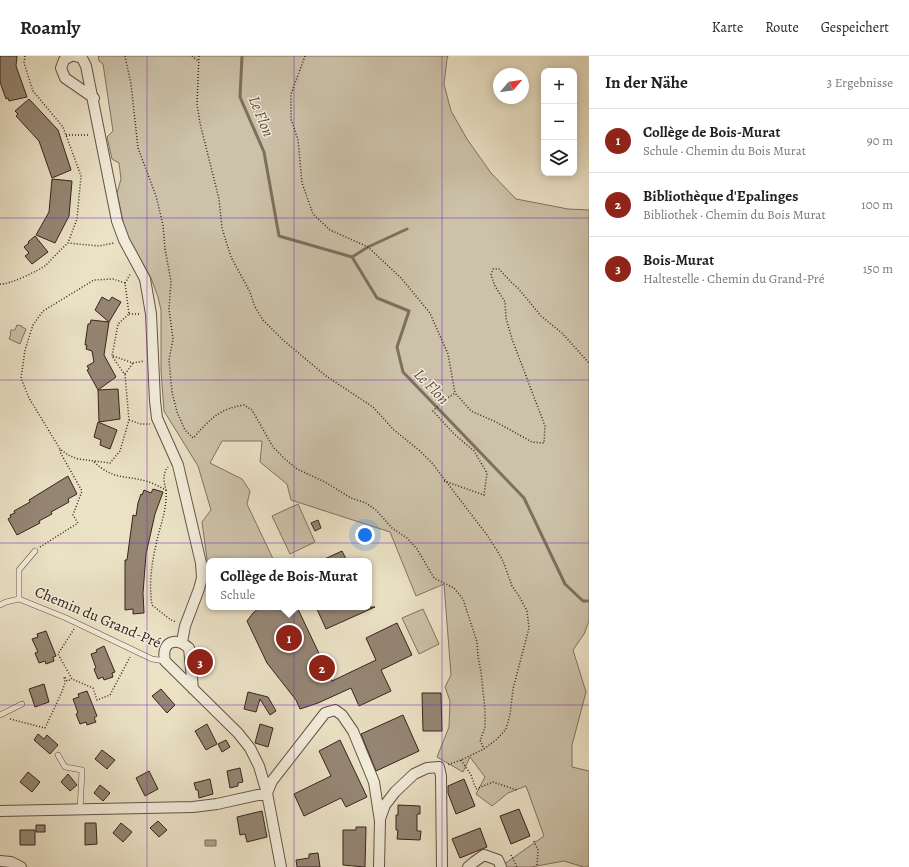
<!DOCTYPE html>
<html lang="de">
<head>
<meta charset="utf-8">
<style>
	:root { --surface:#fff; --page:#f6f6f6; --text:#222; --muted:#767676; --line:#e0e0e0; --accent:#8f2418 }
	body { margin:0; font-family:Alegreya,serif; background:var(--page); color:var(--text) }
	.controls { position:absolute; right:12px; top:12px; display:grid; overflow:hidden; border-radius:8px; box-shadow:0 2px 10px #0003 }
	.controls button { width:36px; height:36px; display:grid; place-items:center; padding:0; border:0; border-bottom:1px solid var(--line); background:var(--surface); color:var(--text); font:20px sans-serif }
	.compass { position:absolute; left:493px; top:12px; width:36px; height:36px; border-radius:50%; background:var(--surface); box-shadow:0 2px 10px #0003; rotate:61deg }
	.you { position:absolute; left:365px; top:479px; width:14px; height:14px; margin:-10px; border:3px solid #fff; border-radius:50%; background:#1a73e8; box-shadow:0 0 0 6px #1a73e833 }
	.badge { display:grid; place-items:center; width:26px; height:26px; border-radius:50%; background:var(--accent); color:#fff; font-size:13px; font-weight:700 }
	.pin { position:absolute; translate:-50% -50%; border:2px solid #fff; box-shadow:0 1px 4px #0006 }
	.popup { position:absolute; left:206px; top:502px; width:166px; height:52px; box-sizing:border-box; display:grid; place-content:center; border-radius:8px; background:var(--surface); filter:drop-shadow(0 1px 3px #0005); font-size:13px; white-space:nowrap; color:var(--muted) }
	.popup b { font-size:15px; color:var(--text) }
	.popup::after { content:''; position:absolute; left:50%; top:100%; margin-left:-8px; border:8px solid transparent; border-top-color:var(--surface) }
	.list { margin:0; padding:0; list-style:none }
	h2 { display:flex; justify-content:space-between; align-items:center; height:52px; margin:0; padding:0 16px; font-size:17px }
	h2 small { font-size:13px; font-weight:400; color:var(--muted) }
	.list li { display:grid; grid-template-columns:26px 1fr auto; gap:12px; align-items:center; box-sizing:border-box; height:64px; padding:0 16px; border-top:1px solid var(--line) }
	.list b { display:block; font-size:15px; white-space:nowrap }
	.list p { margin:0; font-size:13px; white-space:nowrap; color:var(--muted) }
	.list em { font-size:13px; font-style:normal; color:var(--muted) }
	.icon { flex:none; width:22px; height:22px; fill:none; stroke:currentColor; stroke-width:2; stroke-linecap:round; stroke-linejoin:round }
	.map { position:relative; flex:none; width:589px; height:811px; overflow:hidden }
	header { display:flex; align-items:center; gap:24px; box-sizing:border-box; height:56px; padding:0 20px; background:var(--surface); border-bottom:1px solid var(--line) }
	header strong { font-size:19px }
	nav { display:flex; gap:22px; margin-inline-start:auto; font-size:14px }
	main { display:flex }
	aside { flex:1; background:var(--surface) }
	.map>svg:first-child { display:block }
	.green { fill:#ccc2a9; stroke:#827262 }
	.water { fill:#aea18c; stroke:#7e6f5f }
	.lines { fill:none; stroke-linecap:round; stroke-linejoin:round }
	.stream { stroke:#7e6f5f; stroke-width:3 }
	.building { fill:#958674; stroke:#37231c }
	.lane-casing { stroke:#645346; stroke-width:6 }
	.street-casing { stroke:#645346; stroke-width:12 }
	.path { stroke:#37231c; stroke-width:1.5; stroke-dasharray:1 2; stroke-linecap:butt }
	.lane { stroke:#f2ecda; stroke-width:5 }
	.street { stroke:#f2ecda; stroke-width:10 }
	.grid { fill:none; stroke:#7b2cbf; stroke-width:1; stroke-opacity:0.55 }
	.labels { text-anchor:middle; stroke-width:3; stroke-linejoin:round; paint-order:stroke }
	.street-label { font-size:15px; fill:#37231c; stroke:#f2ecda }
	.water-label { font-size:16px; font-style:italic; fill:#614f43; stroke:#f2ecda }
</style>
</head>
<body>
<header>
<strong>Roamly</strong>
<nav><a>Karte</a><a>Route</a><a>Gespeichert</a></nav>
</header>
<main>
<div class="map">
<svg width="589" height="811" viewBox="0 0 589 811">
	<rect width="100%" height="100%" fill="#ebe2c6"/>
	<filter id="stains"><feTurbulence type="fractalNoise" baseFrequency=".005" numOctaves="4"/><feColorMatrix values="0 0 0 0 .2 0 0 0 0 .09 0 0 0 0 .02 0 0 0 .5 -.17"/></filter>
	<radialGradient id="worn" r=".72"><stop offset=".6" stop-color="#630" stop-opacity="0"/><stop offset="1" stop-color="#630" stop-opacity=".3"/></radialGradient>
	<!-- green -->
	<path class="green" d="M98,0H448L447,3L444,28L451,55L467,83L491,117L516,143L568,153L589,154V565L584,578L573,594L586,636L572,689V711L589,715V811H584L564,805L531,811H500L544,780L526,730L508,737L492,750L476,738L485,721L470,701L463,716L437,701L449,671L450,645L445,631L451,619L444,528L416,540L390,476L291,444L287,428L260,406L262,385H222L210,407L242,423L250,435L247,448L274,505H209V518L202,466L211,454L198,410L164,355L161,315V254L158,241L151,222L127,179L124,170L117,137L121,123L119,107L112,103L107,81L113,75L103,8L99,5Z
		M17,269L22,270V271L26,273L20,288L9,283L11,278L10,277L11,274H15Z
		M298,448L315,486L290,498L272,460Z
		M423,553L439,588L419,598L402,562Z"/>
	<!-- water -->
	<path class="water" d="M205,784H216V790H205Z"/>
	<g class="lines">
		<!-- stream -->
		<path class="stream" d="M242,0L240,41L264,96L279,180L352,201L377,242L409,255L397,291L403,316L524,442L565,528L583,545H589
			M352,201L368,191L407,173"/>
	</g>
	<!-- building -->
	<path class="building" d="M0,0H17L16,10L27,41L9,45L8,42L6,43L0,26Z
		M29,43L58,74L71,114L52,122L39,85L16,60L18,58L15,55Z
		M52,123L72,125L69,160L55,187L36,179L49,156Z
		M35,180L48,196L32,208L25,200L29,197L24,191L29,187L28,186Z
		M102,241L109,245L112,241L121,246L109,266L95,254Z
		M91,264L109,266L104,299L116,321L98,334L87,314L89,313L87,310L94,306L92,295L86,293L87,289H85L88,268H90Z
		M118,333L120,363L99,366L98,334Z
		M98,366L117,374L110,393L100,389L101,384L94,381Z
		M68,420L77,438L68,443L69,446L51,456L52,458L39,465L40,467L17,479L8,463L11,461L10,459L15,457L14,455L30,446L29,444Z
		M153,433L163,436L155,458L146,498L143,537L144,557L133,558V553L125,554V504H127L133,459L136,460L138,447L141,438L142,439L144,434L151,437Z
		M318,464L321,472L315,475L311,467Z
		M342,495L347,505H320Z
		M260,551H297L332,625L376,604L366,582L397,567L412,599L381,614L391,635L359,650L351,632L318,647L300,653L296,644L267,607L247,565L253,557Z
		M316,551H375L326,573Z
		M46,575L56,600L53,601L54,605L46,608L45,605L39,607L35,597L38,596L32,583L38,581L37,578Z
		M104,590L115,616L112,617L113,621L104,624L103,621L98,623L94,613L96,612L91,598L97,596L96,594Z
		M44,628L49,646L35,651L29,633Z
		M161,633L175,649L167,657L152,640Z
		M87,635L97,660L94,662L96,666L87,669L86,666L80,668L76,658L78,657L73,643L79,641L78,638Z
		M248,636L268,641L276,655L270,659L260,643L256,656L244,653Z
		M422,637H441L442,675H423Z
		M403,659L419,695L376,715L361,678Z
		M207,668L217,688L206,694L195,675Z
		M260,668L273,672L268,691L255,687Z
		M38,678L44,683L47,679L58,689L50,698L34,684Z
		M226,684L230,691L222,696L218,688Z
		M340,684L367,741L346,751L341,742L304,760L294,738L331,720L319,695Z
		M102,694L115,704L107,713L95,703Z
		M240,712L243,726L238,727V730L230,732L227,715Z
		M149,715L158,733L145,740L136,722Z
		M28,716L40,726L32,736L20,726Z
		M68,718L77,729L70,735L61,726Z
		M210,723L213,738L199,742L198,734H196L194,727Z
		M464,723L475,750L456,758L448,737V730Z
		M100,729L110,737L103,745L94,737Z
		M398,749L420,750V758H417V775H421L420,784L397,783L398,774H396V759H398Z
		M519,753L530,780L511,788L500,760Z
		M262,755L267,781L247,786L245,778L240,779L237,761Z
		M158,765L167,774L159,781L150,772Z
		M85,767H96L97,788L85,789Z
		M121,767L132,776L123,786L113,777Z
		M36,769H45V776H36Z
		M356,771H366L365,811L343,809V774H356Z
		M480,772L487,791L460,802L452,783Z
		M20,774H35V789H20Z
		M318,797L320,811H297L296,804L309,802V798Z"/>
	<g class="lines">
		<defs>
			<path id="lane" d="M19,543V514L35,495
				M0,549L6,546L19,543L66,562L152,603L165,605
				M0,659L22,648
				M58,699L65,711L82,714L80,754"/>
			<path id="street" d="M71,0L64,4L61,12L65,22L94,42
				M75,0L82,2L86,10L117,165L124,184L145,223L151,258L155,345L157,362L178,409L201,507L202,522L199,533L185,570L182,586
				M193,633L189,592C175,580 161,586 165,605L238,677L250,692L259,710L267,737L281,811
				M267,737L272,725L325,657L335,654L342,659L353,675L374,726L380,765L379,811
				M0,755L193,751L217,748L267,737
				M380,763L385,749L395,736L414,718L427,712L439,711L441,720L442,811
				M0,805L11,806L21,811
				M468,811L474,806L484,799L498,804L501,811"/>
		</defs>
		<!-- lane casing -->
		<use href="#lane" class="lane-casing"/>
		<!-- street casing -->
		<use href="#street" class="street-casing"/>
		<!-- path -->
		<path class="path" d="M25,0L24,7L33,35L63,71L81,120L77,163L68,187
			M125,0L131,28L138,92L156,140L163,169L165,193L171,225L169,253L173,283L169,304L172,336L177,356L185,374L193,382C211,363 218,353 244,349L252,354L273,391L285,403L297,413L325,426L351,442L366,447L376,454L392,472L407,482L417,493L434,522L454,532L463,543L477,586L478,600L481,616L485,654V672L480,684L484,693
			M192,0L198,5
			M199,0L197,48L200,67L219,143L222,172L231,201L250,236L255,251L263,264L283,284L326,320L373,351L394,374L420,395L432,407L487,479L498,496L503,505L512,530L519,540L527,555L529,572L513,633L510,659L506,673L497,683L484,693L461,704L447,709
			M305,0L291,38V63L298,84L302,127L313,158L330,174L368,191L401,222L430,257L448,298L455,337L471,355L496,366L532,386L544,387L545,370L512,283L506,262L505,246L495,230L491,219L493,213H499L512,227L518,232L541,260L562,277L589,307
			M66,79H89
			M125,227L113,223L94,224L43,255L33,269L25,294L21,322L29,342L60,393L68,399L78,403L110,407L120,395L129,364L125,319L112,300L118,268L129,258L125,227L131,217
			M0,228C9,229 38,215 46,209C53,202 60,194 68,187L99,190L114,187
			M129,258H141
			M113,300L133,307L144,305
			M125,318L133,307
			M129,364L141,368H150
			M94,406C114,424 123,419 146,425C153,427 160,431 166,434C164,426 162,418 168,411
			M444,425L484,439L487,417L474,395L454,378L433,355L443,345L455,337
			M166,434C167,449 163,462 159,476C153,500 148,524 152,549L171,564L176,566
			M40,491L78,467L73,459L82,435L60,396V393
			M74,573L58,598L72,623L93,632L97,644L110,639L130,601
			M10,663L45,672L61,638L65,627L64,621H65L67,625L72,623
			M461,704L471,719L476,733L493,726L517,734
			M534,785L538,794L537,811
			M511,799L517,811"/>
		<!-- lane -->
		<use href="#lane" class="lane"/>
		<!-- street -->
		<use href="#street" class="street"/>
	</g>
	<!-- grid -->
	<path class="grid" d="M147,0V811M294,0V811M442,0V811M0,162H589M0,324H589M0,487H589M0,649H589"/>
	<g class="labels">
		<!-- street labels -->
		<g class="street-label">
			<text transform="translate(98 561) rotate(23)" y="5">Chemin du Grand-Pré</text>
		</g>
		<!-- water labels -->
		<g class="water-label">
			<text transform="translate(262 60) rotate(68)" y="6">Le Flon</text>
			<text transform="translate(432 330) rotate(46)" y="6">Le Flon</text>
		</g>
	</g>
	<rect width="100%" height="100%" filter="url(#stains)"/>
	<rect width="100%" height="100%" fill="url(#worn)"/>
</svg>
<div class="controls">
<button>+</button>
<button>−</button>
<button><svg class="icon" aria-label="layers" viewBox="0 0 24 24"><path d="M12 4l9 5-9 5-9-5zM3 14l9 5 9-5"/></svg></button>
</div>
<svg class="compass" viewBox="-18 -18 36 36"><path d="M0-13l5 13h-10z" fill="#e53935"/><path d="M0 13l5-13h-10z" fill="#767676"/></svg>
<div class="you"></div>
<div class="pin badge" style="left:289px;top:582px">1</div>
<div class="popup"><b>Collège de Bois-Murat</b>Schule</div>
<div class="pin badge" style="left:322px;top:612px">2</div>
<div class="pin badge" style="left:200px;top:606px">3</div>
</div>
<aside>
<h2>In der Nähe<small>3 Ergebnisse</small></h2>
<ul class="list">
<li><span class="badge">1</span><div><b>Collège de Bois-Murat</b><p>Schule · Chemin du Bois Murat</p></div><em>90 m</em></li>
<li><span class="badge">2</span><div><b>Bibliothèque d'Epalinges</b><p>Bibliothek · Chemin du Bois Murat</p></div><em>100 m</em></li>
<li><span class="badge">3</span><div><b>Bois-Murat</b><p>Haltestelle · Chemin du Grand-Pré</p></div><em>150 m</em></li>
</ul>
</aside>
</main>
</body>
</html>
